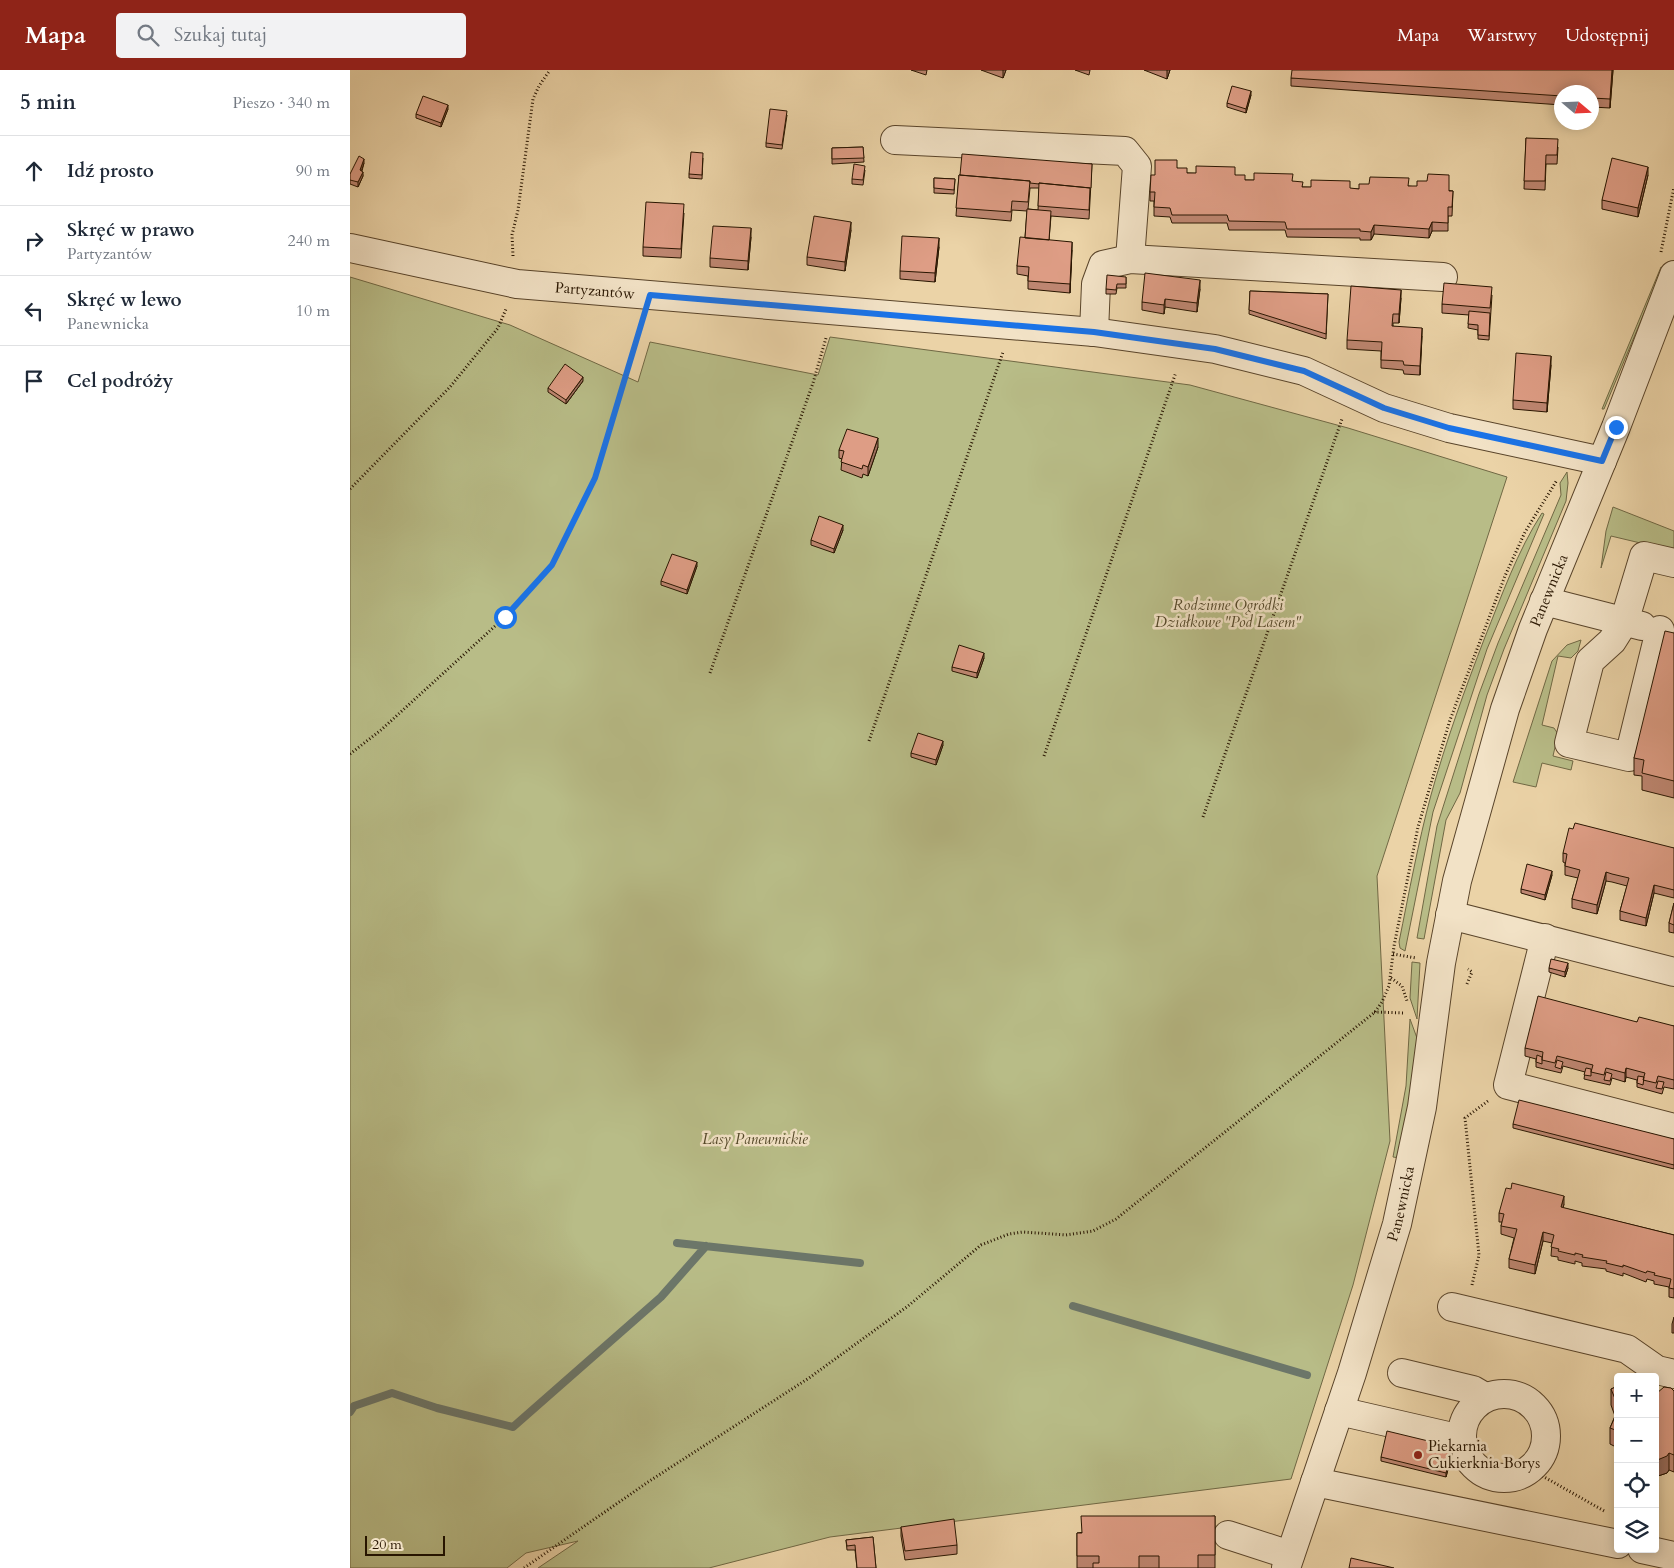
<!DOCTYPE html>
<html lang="pl">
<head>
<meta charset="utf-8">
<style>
	:root { --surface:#fff; --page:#f2f2f3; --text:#1f2937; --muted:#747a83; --line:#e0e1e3; --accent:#8f2418 }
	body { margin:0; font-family:Cardo,serif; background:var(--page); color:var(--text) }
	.controls { position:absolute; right:15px; bottom:15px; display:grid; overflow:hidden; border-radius:5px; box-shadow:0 2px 12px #0003 }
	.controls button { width:45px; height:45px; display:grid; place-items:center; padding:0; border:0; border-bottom:1px solid var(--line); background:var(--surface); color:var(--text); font:25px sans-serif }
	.compass { position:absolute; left:1204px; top:15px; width:45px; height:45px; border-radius:50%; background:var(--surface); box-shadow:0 2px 12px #0003; rotate:109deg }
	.scale { position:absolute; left:15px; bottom:12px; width:80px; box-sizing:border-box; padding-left:5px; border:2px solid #281500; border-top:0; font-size:14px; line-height:18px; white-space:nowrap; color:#281500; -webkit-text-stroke:4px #f2e2c6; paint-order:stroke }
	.stop { position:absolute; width:15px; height:15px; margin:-11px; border:4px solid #1a73e8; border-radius:50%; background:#fff }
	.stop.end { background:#1a73e8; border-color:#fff; box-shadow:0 1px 5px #0008 }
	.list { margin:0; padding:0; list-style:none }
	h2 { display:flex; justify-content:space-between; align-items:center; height:65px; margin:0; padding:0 20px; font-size:21px }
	h2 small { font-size:16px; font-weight:400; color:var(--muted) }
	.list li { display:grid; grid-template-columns:32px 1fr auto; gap:15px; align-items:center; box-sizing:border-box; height:70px; padding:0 20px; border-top:1px solid var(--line) }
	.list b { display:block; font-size:19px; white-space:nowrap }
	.list p { margin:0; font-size:16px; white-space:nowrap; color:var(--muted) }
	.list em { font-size:16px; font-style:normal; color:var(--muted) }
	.icon { flex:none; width:28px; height:28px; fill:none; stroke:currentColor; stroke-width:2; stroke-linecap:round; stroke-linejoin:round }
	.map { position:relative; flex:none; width:1324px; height:1498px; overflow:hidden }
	header { display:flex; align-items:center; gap:30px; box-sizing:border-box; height:70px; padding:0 25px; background:var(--accent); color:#fff }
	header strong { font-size:24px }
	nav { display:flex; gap:28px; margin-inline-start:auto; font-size:18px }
	.search { width:350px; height:45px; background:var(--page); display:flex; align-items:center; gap:12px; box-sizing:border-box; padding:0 18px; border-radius:5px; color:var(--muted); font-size:19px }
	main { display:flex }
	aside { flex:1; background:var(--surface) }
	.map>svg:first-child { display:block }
	.green { fill:#b8bc87; stroke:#706844 }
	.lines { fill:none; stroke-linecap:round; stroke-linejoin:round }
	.stream { stroke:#6c7669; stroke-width:8 }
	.minor-casing { stroke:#59442a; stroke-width:30 }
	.path { stroke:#281500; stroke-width:3; stroke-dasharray:1 2.5; stroke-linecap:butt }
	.minor { stroke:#f2e2c6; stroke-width:28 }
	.wall { fill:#bf8772; stroke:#281500; fill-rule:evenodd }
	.shaded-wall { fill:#9b6e5d; stroke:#281500 }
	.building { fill:#de9d85; stroke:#281500 }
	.route { stroke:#1a73e8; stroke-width:6 }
	.poi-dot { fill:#8f2418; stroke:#f2e2c6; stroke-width:2 }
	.labels { text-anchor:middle; stroke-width:5; stroke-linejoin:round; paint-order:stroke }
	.street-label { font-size:15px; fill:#281500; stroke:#f2e2c6 }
	.park-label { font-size:15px; font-style:italic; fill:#534728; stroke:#f2e2c6 }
	.poi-label { font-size:15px; fill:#281500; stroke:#f2e2c6; text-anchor:start }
</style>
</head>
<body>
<header>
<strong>Mapa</strong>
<div class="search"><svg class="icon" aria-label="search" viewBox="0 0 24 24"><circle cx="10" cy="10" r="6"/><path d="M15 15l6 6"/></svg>Szukaj tutaj</div>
<nav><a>Mapa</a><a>Warstwy</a><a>Udostępnij</a></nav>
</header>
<main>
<aside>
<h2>5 min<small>Pieszo · 340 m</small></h2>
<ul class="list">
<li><svg class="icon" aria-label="ahead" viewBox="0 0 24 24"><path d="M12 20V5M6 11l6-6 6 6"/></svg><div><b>Idź prosto</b></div><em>90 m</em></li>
<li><svg class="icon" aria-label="right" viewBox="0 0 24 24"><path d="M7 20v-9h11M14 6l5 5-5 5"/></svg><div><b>Skręć w prawo</b><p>Partyzantów</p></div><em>240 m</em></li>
<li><svg class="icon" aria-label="left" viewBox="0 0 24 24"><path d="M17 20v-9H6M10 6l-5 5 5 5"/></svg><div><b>Skręć w lewo</b><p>Panewnicka</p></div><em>10 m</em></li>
<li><svg class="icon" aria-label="arrive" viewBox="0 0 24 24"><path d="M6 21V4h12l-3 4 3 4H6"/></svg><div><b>Cel podróży</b></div></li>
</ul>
</aside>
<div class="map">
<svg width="1324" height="1498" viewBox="0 0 1324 1498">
	<rect width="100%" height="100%" fill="#ebd3a7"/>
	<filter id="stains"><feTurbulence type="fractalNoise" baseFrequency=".004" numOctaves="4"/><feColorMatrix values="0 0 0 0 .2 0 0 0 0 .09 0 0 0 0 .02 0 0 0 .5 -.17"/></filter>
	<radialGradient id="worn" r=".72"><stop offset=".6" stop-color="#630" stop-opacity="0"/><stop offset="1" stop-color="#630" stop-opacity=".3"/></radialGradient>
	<!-- green -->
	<path class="green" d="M1311,197L1313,198L1254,339H1252Z
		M0,207L160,255L288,312L300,272L468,305L480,267L840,315L998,358L1157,407L1027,806L1040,1071L1003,1215L941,1409L480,1467L359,1498H188L228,1471L176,1483L157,1498H0Z
		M1217,402L1218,413L1216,431L1154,579L1137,625L1110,723L1096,750L1074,869L1067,868L1087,756L1129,624L1148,573L1211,425L1210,413Z
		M1263,437L1324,461V481L1261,466L1251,498L1256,461Z
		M1192,443L1194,444L1137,579L1083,742L1055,881L1050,878L1049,872C1059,823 1068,773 1081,725C1096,671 1115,619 1135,567C1152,525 1167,482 1192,443Z
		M1231,570L1228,581L1221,588L1208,586L1192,655L1204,658L1208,664L1203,686L1223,691L1221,700L1192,693L1186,717L1163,712L1202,591L1217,575Z
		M1062,892L1070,893L1067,949L1060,928Z
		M1060,949L1067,968L1066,992L1050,1088L1043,1087L1056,1016Z"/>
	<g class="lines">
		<!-- stream -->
		<path class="stream" d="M327,1173L510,1193
			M723,1236L957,1305
			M0,1342L4,1336L42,1323L87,1338L163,1357L311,1227L356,1176"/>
		<defs>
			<g id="minor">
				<path d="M545,70L775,81L787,96L780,189"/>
				<path id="s1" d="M0,178L167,214L744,262L865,279L954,301L1034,338L1099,358L1252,391"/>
				<path d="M744,262L746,214L753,195L780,189L1093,207"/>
				<path d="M1194,531L1292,556"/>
				<path d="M1310,560L1279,687L1219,673L1240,591L1262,571L1274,552L1294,486L1324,493"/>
				<path d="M1100,845L1324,902"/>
				<path d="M1195,868L1158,1015L1324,1058"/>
				<path d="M1102,1237L1277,1279L1307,1300L1324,1304"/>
				<path d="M1052,1303L1123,1320L1135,1327"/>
				<circle cx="1154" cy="1366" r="42"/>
				<path d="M989,1341L1111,1369"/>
				<path d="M965,1412L1268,1474"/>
				<path d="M878,1465L940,1485"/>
				<path d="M1292,1479L1324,1486"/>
				<path id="s2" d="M936,1498L1002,1303L1047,1154L1072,1037L1091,893L1107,811L1155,639L1183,559L1266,357L1324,205"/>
			</g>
		</defs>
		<!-- minor casing -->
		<use href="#minor" class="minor-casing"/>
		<!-- path -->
		<path class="path" d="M1311,182L1324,117
			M163,186L162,165L168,140L183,29L189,16L200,0
			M0,419L100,317L148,258L156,239
			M360,603L463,313L476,268
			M519,671L653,282
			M0,684L31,660L155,547L202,495L245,408L292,252
			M694,686L826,302
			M853,747L992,349
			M1043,884L1066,888
			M1041,908L1052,916L1057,931
			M1117,914L1122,902L1118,899
			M1024,942L1055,943
			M1122,1215L1129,1185L1115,1048L1138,1031
			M1180,1399L1256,1442
			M174,1498L298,1412L459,1308L558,1236L631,1175L659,1164L673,1162L716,1165L743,1161L766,1149L1025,942L1032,932L1039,916L1044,876L1068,757L1100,650L1155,506L1175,462L1207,410"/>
		<!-- minor -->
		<use href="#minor" class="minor"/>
	</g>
	<!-- wall -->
	<path class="wall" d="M561,0H577L576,5Z
		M631,0H656L653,8Z
		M725,0H740L739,5Z
		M794,0H820L817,9Z
		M1263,0L1260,38L1242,37V22H1212V35L941,16V8Z
		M901,25L896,43L877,37V33Z
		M98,39L91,57L66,48V44Z
		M437,45L432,79L416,77V73Z
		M1176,68L1208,77L1207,94H1196L1195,120L1174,119Z
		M513,77L514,92L482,94V78Z
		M353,88L352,109L339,108V104Z
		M14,93L12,101L13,106L8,117L0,114V104Z
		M742,94L739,149L701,146L699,170L722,180L720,223L678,219V206L667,204V196L675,168L677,141L662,140L661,151L606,146L609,105ZM680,118H689L688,140L678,139Z
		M827,98L837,103L885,105L895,110L942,111L953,117L1009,119L1058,116L1103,121L1102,146H1098V161H1082L1079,168L1024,164L1021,170H1010V168L937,167L935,160H879L877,153H822L820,147L804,146V131H800V122L805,105Z
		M515,100L513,115L502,114V109Z
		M1298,105L1288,147L1252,139V130Z
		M584,108L605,109L604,124L584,123Z
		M334,143L331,188L293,186V177Z
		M501,160L495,201L457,195V187Z
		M401,167L398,200L360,197V188Z
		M589,177L585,212L550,209V201Z
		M776,207V218H767L766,224H756V219Z
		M850,219L847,242L815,237L814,244L792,240V232Z
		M900,221L978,224L976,269L899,244Z
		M1142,225L1139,270L1128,269V260L1118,258L1119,245L1092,243V234Z
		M1051,228L1049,253H1043V256L1072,266L1070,305L1054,304L1053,300L1031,298V281L997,279V270Z
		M1201,295L1197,342L1163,339V330Z
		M233,311L216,334L198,322V318Z
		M528,377L518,406L513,404L512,408L491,400L492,389L489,388V380Z
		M493,460L484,483L461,475V470Z
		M347,496L337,524L311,515V511Z
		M1324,563V728L1292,720V706L1284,705V688Z
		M634,588L627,608L602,601V597Z
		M593,675L586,695L561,687V683Z
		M1324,778V828L1304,823L1296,856L1270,850V841L1277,816L1262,812L1256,811L1247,844L1222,838V829L1228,808L1215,805V793L1213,792V783Z
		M1202,805L1195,830L1171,823V819Z
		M1324,833V863L1319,862V853Z
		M1199,898H1218L1215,907L1199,902Z
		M1287,952L1324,956V1019L1314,1017L1312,1024L1287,1017V1010L1276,1007L1275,1012L1262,1008L1260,1015L1234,1009L1235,1002L1213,996L1211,1003L1186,997V989L1175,986V978Z
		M1163,1054L1324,1069V1099L1163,1058Z
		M1214,1134L1213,1138L1324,1165V1228L1319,1227V1217L1304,1214V1211L1297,1209L1296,1212L1273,1203V1206L1256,1201V1199L1232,1196V1193L1225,1191V1194L1208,1190V1187L1201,1186L1202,1173L1193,1171L1185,1204L1159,1198V1189L1164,1168L1151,1164V1156L1152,1152H1149V1143Z
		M1324,1247V1263H1322V1254Z
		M1268,1316V1378L1260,1374V1358L1265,1346L1261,1335V1319Z
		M1324,1321V1402L1319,1400L1317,1403L1305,1407V1322L1307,1323Z
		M1103,1381L1096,1407L1031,1391V1387Z
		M865,1446V1498H727V1463Z
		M551,1457L607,1475V1484L555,1490L551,1466Z
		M523,1467L526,1498H507L505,1480H497L496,1470Z"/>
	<!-- shaded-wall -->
	<path class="shaded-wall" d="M653,0H656L653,8Z
		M817,0H820L817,9Z
		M1262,0H1263L1260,38V29Z
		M901,21V25L896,43V39Z
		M98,35V39L91,57V53Z
		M14,89V93L10,105V100Z
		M1298,97V105L1288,147V138Z
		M13,102V106L8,117V112Z
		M501,152V160L495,201V192Z
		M1082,152V161L1079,168V159Z
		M1024,155V164L1021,170V162Z
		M401,158V167L398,200V191Z
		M589,168V177L585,212V203Z
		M722,172V180L720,223V214Z
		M850,210V219L847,242V233Z
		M1051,220V228L1049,253V244Z
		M815,229V237L814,244V235Z
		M1072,258V266L1070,305V296Z
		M1201,286V295L1197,342V333Z
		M233,307V311L216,334V330Z
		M528,368V377L518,406V397Z
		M493,455V460L484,483V479Z
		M347,492V496L337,524V520Z
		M634,583V588L627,608V603Z
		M593,671V675L586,695V690Z
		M1202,801V805L1195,830V825Z
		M1256,802V811L1247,844V835Z
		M1304,815V823L1296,856V848Z
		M1218,893V898L1215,907V902Z
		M1276,998V1007L1275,1012V1003Z
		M1214,1126V1134L1211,1146V1137Z
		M1193,1162V1171L1185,1204V1195Z
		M1103,1377V1381L1096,1407V1403Z
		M1319,1383V1400L1317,1403L1305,1407V1391Z"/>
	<!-- building -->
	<path class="building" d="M942,0H1262L1260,29L1242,28V22H1212V26L941,8Z
		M882,16L901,21L896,39L877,33Z
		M73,26L98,35L91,53L66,44Z
		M420,39L437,41L432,75L416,73Z
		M1176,68L1208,69L1207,85H1196L1195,111H1174Z
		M513,77L514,88L482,89V78Z
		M341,82L353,83L352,105L339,104Z
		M612,84L742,94L741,118L689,113V114L680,113V111L610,105Z
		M9,86L14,89L10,100L13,102L8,112L0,110V104Z
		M1262,88L1298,97L1288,138L1252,130Z
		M805,90H827V98H837V103H846V96L885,97V105H895V110H904V103L943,104L942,111L953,112L952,117H961V110L1000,111V118L1009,119V114H1019L1020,107L1059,108L1058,116H1067V111H1077L1078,104L1099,105V121H1103L1102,137H1098V153L1082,152L1079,159L1024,155L1021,162L1010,161V159H937L935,152L879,151L877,145H822L820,138L804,137L805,122H800L801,105H805Z
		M504,94L515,96L513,110L502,109Z
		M609,105L680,111L678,132L662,131L661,142L606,138Z
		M584,108L605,109L604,120L584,118Z
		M689,113L740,118L739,140L688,136Z
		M296,132L334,134L331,179L293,177Z
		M677,139L701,141L699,170L675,168Z
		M464,146L501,152L495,192L457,187Z
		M363,156L401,158L398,191L360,188Z
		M552,166L589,168L585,203L550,201Z
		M670,167L722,172L720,214L678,211L679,197L667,196Z
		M795,203L850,210L847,233L815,229L814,235L792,232Z
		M757,205L776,207V214H767L766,220L756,219Z
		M1094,213L1142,217L1140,238L1092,234Z
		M1001,216L1051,220L1049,244H1043L1042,256L1072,258L1070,296L1054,295L1053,291L1031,290L1032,272L997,270Z
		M900,221L978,224L976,264L899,240Z
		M1119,241L1140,243L1139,266L1128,265V255L1118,254Z
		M1166,283L1201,286L1197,333L1163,330Z
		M215,294L233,307L216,330L198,318Z
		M497,359L528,368L518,397L513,395L512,399L491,392L494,381L489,380Z
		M469,446L493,455L484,479L461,470Z
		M322,484L347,492L337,520L311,511Z
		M1315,561L1324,563V711L1292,703L1294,690L1284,688Z
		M609,575L634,583L627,603L602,597Z
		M568,663L593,671L586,690L561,683Z
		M1225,753L1324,778V820L1304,815L1296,848L1270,841L1279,808L1262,804L1256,802L1247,835L1222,829L1230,800L1215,796L1217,784L1213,783L1219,758L1223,759Z
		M1177,794L1202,801L1195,825L1171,819Z
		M1324,833V855L1319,853Z
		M1201,889L1218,893L1215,902L1199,898Z
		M1188,926L1287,952L1289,947L1324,956V1010L1308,1006L1306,1013L1293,1010L1295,1003L1276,998L1275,1003L1256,998L1254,1005L1241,1002L1243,995L1207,986L1205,993L1192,990L1193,982L1175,978Z
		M1187,985L1192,987V994L1186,992Z
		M1207,990L1213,992L1211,999L1205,997Z
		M1236,998L1241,999V1006L1234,1005Z
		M1256,1002L1262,1004L1260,1011L1254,1010Z
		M1288,1006L1294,1007L1293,1015L1287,1013Z
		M1308,1011L1314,1012L1312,1019L1306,1018Z
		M1169,1030L1324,1069V1095L1163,1054Z
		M1162,1113L1214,1126L1211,1137L1324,1165V1219L1319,1218L1321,1209L1304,1205L1305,1203L1297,1201L1296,1203L1273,1195V1197L1256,1193L1257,1191L1232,1187L1233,1185L1225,1183V1185L1208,1181L1209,1179L1201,1177L1204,1165L1193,1162L1185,1195L1159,1189L1167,1159L1151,1156L1154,1144L1149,1143L1156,1118L1161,1119Z
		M1268,1316V1336L1261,1319Z
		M1314,1317L1321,1318L1324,1321V1385L1319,1383L1317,1386L1305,1391V1322L1307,1323Z
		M1268,1340V1361L1260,1358Z
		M1037,1361L1103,1377L1096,1403L1031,1387Z
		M731,1446H865V1485H848V1498H809V1486H789V1498H743V1493H749V1486H727V1463H732Z
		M604,1449L607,1475L555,1481L551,1457Z
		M523,1467L526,1498H507L505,1475L497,1476L496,1470Z
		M1001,1488L1044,1498H999Z"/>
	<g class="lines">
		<!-- route -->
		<path class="route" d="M155,547L202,495L245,408L300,225L744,262L865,279L954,301L1034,338L1099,358L1252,391L1266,357"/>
	</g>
	<!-- markers -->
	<circle class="poi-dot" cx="1068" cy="1385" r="5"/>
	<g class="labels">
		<!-- street labels -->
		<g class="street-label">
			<text dy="5" stroke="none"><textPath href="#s1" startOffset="249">Partyzantów</textPath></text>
			<text dy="5" stroke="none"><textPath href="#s2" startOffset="1015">Panewnicka</textPath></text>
			<text dy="5" stroke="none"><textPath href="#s2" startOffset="382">Panewnicka</textPath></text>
		</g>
		<!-- park labels -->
		<g class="park-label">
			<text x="878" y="540">Rodzinne Ogródki<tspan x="878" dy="17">Działkowe "Pod Lasem"</tspan></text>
			<text x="405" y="1074">Lasy Panewnickie</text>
		</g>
		<!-- poi labels -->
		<g class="poi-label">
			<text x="1078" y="1381">Piekarnia<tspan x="1078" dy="17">Cukierknia Borys</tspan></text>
		</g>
	</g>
	<rect width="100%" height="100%" filter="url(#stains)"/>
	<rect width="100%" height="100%" fill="url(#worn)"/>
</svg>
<div class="controls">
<button>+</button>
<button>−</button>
<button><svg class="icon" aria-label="locate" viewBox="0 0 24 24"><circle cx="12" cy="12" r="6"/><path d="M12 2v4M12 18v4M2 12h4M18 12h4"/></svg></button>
<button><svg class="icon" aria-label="layers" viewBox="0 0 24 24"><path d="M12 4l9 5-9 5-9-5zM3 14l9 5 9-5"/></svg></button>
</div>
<svg class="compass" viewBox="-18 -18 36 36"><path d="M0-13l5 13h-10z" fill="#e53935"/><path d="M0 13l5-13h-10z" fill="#747a83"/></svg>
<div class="scale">20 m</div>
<div class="stop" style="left:155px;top:547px"></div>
<div class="stop end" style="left:1266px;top:357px"></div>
</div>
</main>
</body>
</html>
